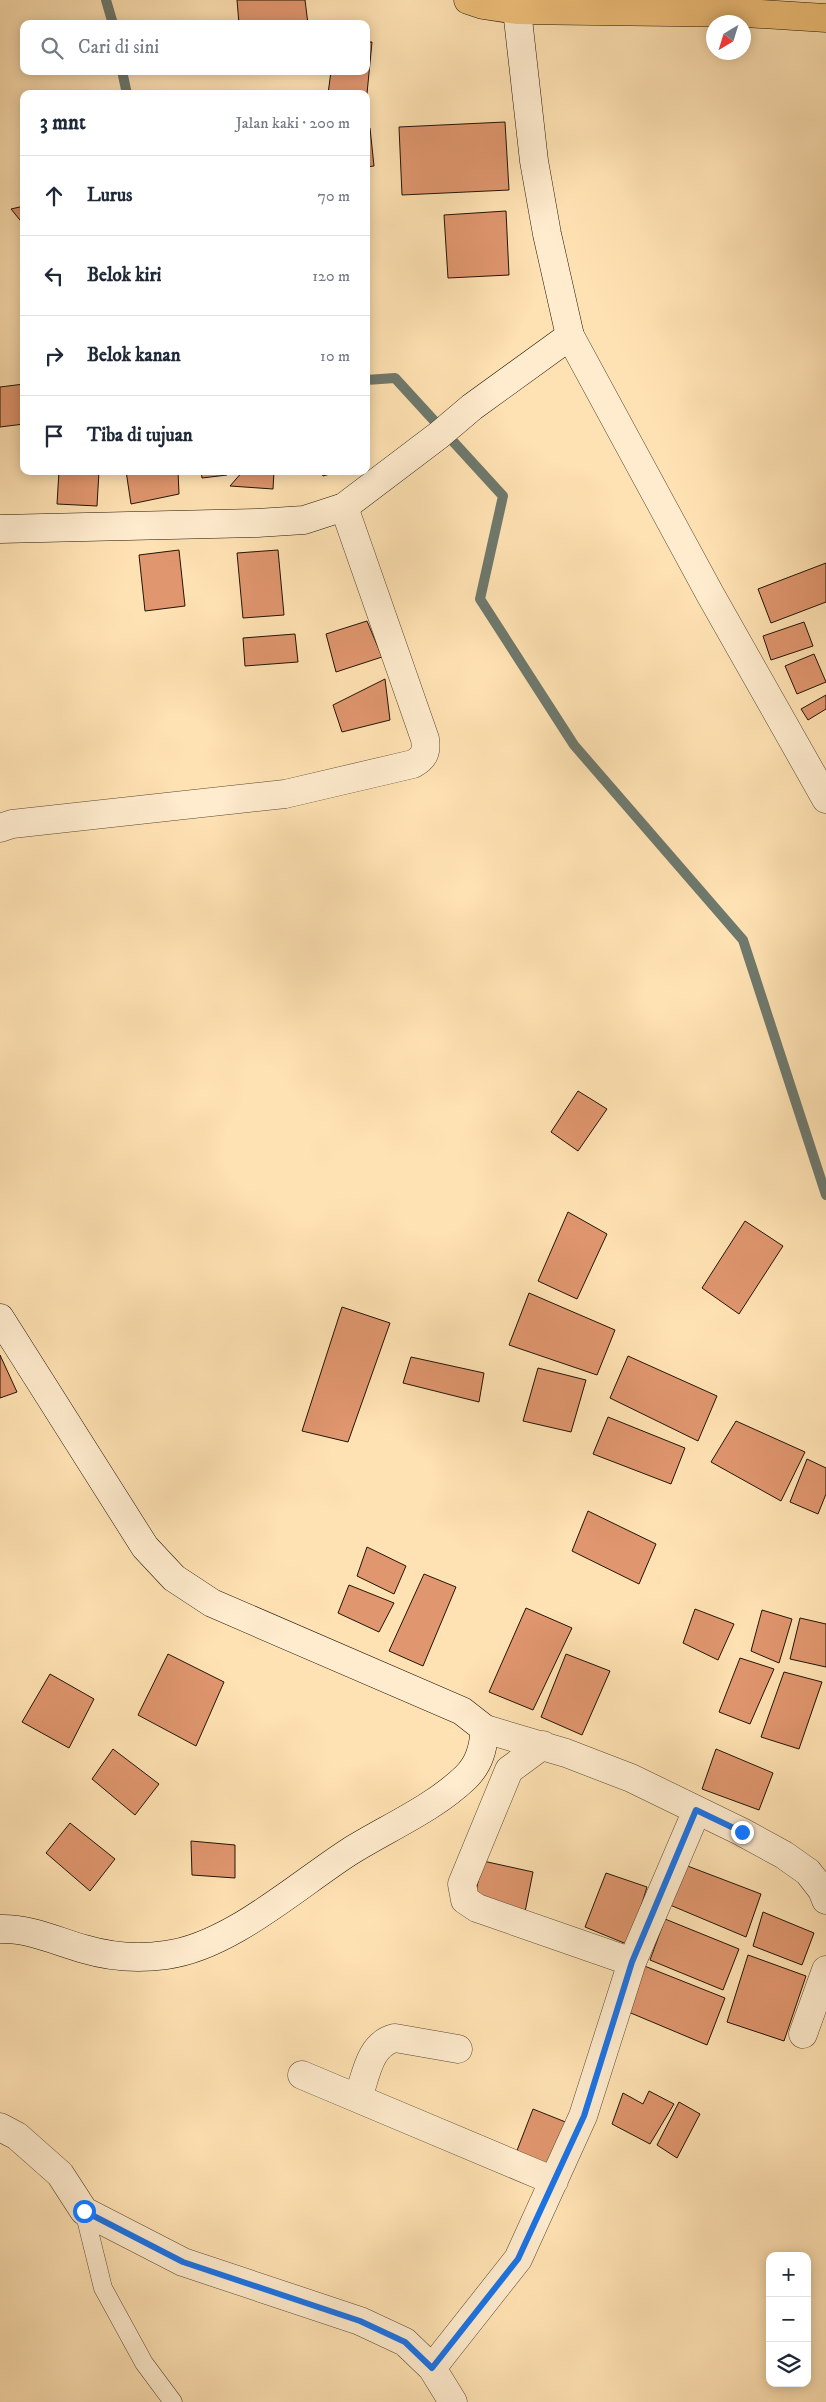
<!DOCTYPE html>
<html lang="id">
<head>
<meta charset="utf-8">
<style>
	:root { --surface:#fff; --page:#f2f2f3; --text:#1f2937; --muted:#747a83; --line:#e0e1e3 }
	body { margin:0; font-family:"IM FELL DW Pica",serif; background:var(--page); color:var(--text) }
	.controls { position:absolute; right:15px; bottom:15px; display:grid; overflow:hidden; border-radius:10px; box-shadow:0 2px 12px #0003 }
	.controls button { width:45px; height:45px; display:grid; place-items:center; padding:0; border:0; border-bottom:1px solid var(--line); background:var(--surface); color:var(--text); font:25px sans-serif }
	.compass { position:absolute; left:706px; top:15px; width:45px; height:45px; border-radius:50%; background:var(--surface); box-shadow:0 2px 12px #0003; rotate:218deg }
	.stop { position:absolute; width:15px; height:15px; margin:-11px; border:4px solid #1a73e8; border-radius:50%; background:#fff }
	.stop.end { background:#1a73e8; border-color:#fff; box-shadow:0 1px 5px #0008 }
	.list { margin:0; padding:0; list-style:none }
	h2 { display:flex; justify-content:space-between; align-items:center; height:65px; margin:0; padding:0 20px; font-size:21px }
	h2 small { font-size:16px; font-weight:400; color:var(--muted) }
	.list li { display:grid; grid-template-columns:32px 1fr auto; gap:15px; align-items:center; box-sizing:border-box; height:80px; padding:0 20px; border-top:1px solid var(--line) }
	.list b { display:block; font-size:19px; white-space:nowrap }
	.list em { font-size:16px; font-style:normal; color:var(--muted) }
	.icon { flex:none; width:28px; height:28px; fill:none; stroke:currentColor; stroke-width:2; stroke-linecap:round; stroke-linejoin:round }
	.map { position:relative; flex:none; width:826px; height:2402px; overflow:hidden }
	.search { position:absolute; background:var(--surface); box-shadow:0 2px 12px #0003; left:20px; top:20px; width:350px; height:55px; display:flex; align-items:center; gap:12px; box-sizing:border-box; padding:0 18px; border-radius:10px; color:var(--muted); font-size:19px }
	.panel { position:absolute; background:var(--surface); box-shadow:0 2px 12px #0003; left:20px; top:90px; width:350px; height:385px; border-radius:10px }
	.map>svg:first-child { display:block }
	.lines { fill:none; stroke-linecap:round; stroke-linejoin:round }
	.stream { stroke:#6e796d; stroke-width:10 }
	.building { fill:#e0966e; stroke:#211404 }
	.lane-casing { stroke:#584830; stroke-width:19 }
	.street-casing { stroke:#584830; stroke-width:29 }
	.secondary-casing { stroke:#211404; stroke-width:29 }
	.highway-casing { stroke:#211404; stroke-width:29 }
	.lane { stroke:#ffecce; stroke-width:18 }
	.street { stroke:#ffecce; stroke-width:28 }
	.secondary { stroke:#ffecce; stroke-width:28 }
	.highway { stroke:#f0c17a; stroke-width:28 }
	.route { stroke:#1a73e8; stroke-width:6 }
</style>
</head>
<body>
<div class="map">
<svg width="826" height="2402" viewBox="0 0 826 2402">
	<rect width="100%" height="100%" fill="#ffe2b3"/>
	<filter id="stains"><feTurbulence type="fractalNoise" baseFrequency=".004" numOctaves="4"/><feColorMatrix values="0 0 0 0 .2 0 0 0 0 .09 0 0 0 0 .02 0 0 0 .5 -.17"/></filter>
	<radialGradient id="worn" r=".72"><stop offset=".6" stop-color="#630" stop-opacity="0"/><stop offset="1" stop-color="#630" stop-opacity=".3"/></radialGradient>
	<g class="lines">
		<!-- stream -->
		<path class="stream" d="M106,0L113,24
			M122,71L127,94
			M366,380L395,378L503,496L480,599L574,745L743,940L826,1195"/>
	</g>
	<!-- building -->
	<path class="building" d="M237,0H305L308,24H239Z
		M366,42H372L366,104V94H328L331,71H366Z
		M505,122L509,190L402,195L399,127Z
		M370,128L374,166L366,167V129Z
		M24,206V225L11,209Z
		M506,211L509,275L448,278L444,215Z
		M24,384V424L0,427V387Z
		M59,471H99L97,506L57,504Z
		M126,471H178L179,494L131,504Z
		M201,471H227V475L202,478Z
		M243,471H274L273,489L230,486Z
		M321,471H340L323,476Z
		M179,550L185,606L145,611L139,555Z
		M278,550L284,615L243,618L237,553Z
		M826,563V602L771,623L758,589Z
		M367,621L382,657L336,672L326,634Z
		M804,622L813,646L771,660L763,636Z
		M295,634L298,662L245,666L243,638Z
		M814,654L826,682L797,694L785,666Z
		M385,679L390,720L342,732L333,705Z
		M826,695V709L808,720L801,709Z
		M578,1091L607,1109L578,1151L551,1132Z
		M568,1212L607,1234L577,1299L538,1281Z
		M745,1221L783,1246L739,1314L702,1288Z
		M529,1293L615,1330L597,1375L509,1345Z
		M342,1307L390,1323L348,1442L302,1431Z
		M0,1355L17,1392L0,1398Z
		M628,1356L717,1396L698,1441L610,1398Z
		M411,1357L484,1373L479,1402L403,1383Z
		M538,1368L586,1380L571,1432L523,1421Z
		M608,1417L685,1448L671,1484L593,1454Z
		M736,1421L805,1452L781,1501L711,1462Z
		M807,1459L826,1468V1494L818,1514L790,1502Z
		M588,1511L656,1544L639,1584L572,1551Z
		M367,1547L406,1566L394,1594L357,1576Z
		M424,1574L456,1587L423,1666L389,1651Z
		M349,1585L394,1603L379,1632L338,1613Z
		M526,1608L572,1628L533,1710L489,1692Z
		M695,1609L734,1624L718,1660L683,1643Z
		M762,1610L792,1619L779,1663L751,1651Z
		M800,1618L826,1624V1667L790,1659Z
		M168,1654L224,1682L196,1746L138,1715Z
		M566,1654L610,1671L582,1735L541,1717Z
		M740,1658L774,1669L750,1724L719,1712Z
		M784,1672L822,1682L799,1749L761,1737Z
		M50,1674L94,1699L69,1748L22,1722Z
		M113,1749L159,1784L135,1815L92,1779Z
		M716,1749L773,1773L759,1810L702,1789Z
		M70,1823L115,1859L90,1891L46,1853Z
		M191,1841L235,1845V1878L192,1875Z
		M483,1861L533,1872L525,1912L474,1899Z
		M685,1865L761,1894L746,1937L670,1905Z
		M606,1873L647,1887L629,1945L585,1927Z
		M763,1912L814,1933L802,1965L753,1946Z
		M665,1919L739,1949L723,1990L650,1960Z
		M748,1955L806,1976L784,2041L727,2022Z
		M642,1965L725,1998L707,2045L626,2011Z
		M649,2091L674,2104L650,2144L612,2124L623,2093L643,2104Z
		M679,2102L700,2114L677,2158L657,2145Z
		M533,2109L568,2123L551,2167L516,2153Z"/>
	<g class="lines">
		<defs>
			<path id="lane" d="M84,2211L103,2288L144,2363L173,2402"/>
			<path id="street" d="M570,336L710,594L826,799
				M0,828L12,824L285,794L413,764C424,758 427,752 425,739L344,507
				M485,1729L566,1753L631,1778L742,1832L784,1855L808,1872L822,1890L826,1900
				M543,1745L509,1770L462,1884L465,1900L477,1908L632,1962
				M803,2034L826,1970
				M302,2075L554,2181
				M358,2098C366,2076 369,2044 395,2038L458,2049
				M0,2127L17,2136L60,2174L84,2211L183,2262L360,2321L405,2342L432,2368L453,2402
				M432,2368L518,2259L583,2116L632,1962L697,1810"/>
			<path id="secondary" d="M0,529L257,523L304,520L344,507L439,435L472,407L570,336L547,234L534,161L517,10
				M0,1318L145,1547L174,1578L212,1603L462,1711L485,1729C483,1748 480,1763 466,1777C433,1809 387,1828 349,1852C295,1887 229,1947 166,1955C138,1959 111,1957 84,1949C56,1941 29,1928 0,1929"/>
			<path id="highway" d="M468,0L483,5L517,10L745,13L826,18"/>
		</defs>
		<!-- lane casing -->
		<use href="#lane" class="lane-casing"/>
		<!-- street casing -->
		<use href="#street" class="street-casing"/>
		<!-- secondary casing -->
		<use href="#secondary" class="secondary-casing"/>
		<!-- highway casing -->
		<use href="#highway" class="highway-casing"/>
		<!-- lane -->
		<use href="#lane" class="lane"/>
		<!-- street -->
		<use href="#street" class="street"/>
		<!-- secondary -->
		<use href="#secondary" class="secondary"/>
		<!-- highway -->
		<use href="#highway" class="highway"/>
	</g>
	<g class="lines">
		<!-- route -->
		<path class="route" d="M84,2211L183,2262L360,2321L405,2342L432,2368L518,2259L584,2116L632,1962L696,1810L742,1832"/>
	</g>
	<rect width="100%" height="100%" filter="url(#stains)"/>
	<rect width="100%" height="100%" fill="url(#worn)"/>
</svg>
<div class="controls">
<button>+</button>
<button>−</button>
<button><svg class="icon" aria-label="layers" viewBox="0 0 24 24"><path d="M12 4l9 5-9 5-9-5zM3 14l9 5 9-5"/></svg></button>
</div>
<svg class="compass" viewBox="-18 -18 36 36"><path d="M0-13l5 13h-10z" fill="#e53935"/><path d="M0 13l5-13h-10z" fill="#747a83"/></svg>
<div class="stop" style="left:84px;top:2211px"></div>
<div class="stop end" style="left:742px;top:1832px"></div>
<div class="search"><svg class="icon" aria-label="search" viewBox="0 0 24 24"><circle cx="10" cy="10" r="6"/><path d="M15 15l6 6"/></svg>Cari di sini</div>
<section class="panel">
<h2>3 mnt<small>Jalan kaki · 200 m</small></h2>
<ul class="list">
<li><svg class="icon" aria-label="ahead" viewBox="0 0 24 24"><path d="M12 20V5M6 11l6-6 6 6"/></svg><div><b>Lurus</b></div><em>70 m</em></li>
<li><svg class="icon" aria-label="left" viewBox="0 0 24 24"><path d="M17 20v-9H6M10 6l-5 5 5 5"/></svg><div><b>Belok kiri</b></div><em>120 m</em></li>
<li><svg class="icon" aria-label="right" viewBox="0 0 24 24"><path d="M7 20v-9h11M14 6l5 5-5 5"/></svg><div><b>Belok kanan</b></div><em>10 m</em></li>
<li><svg class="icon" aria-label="arrive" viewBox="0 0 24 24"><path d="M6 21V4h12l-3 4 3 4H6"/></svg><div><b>Tiba di tujuan</b></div></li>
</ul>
</section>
</div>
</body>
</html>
